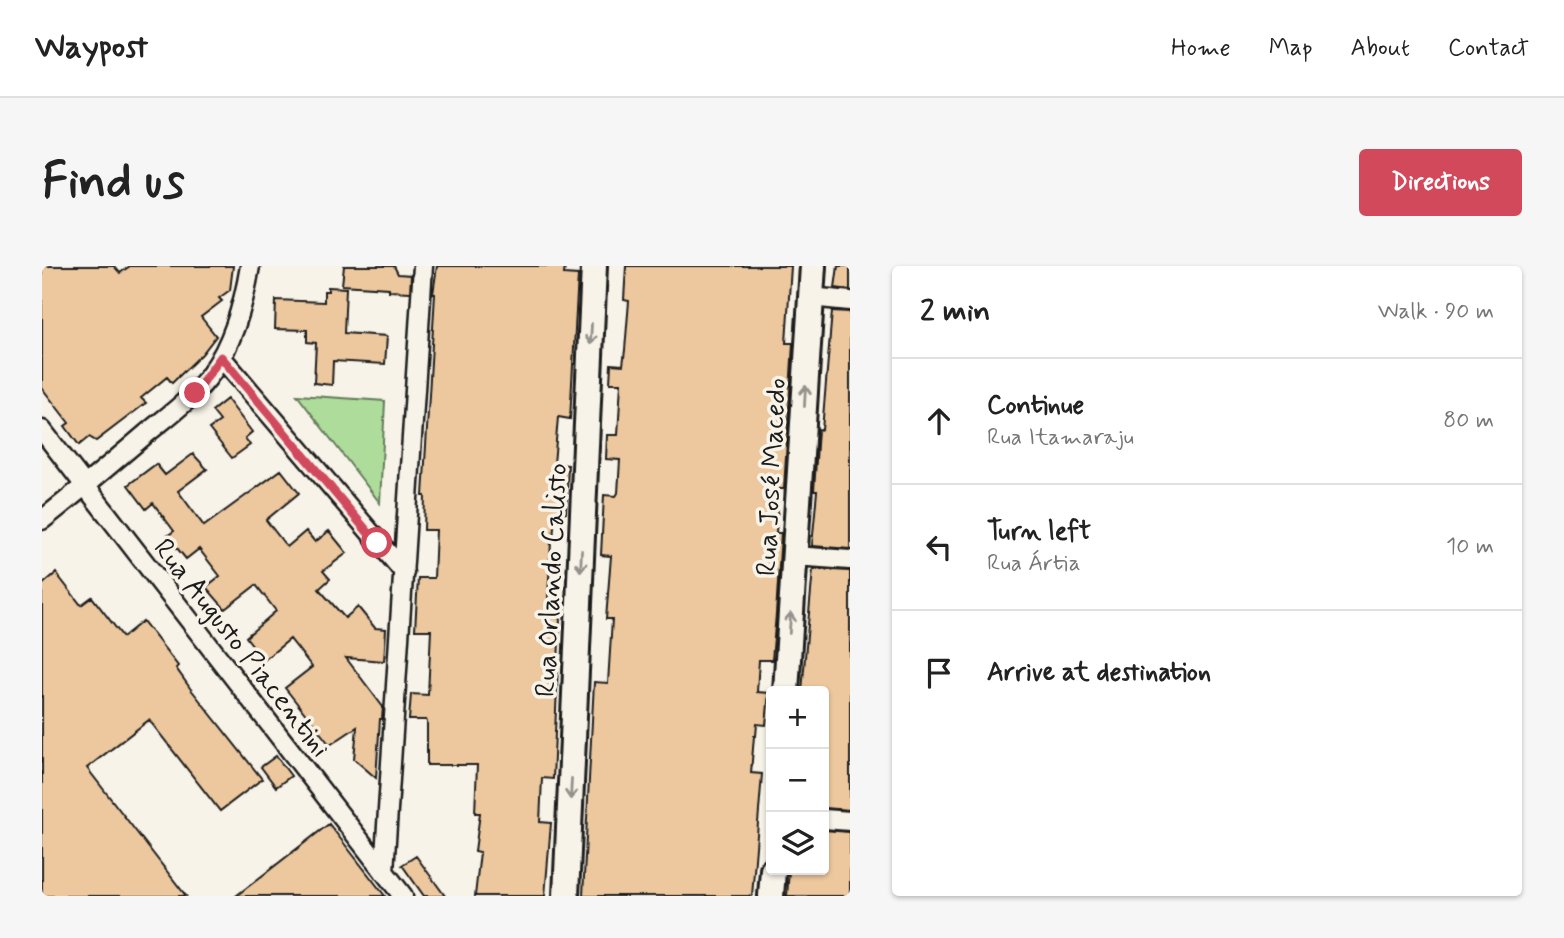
<!DOCTYPE html>
<html lang="en">
<head>
<meta charset="utf-8">
<style>
	:root { --surface:#fff; --page:#f6f6f6; --text:#222; --muted:#767676; --line:#e0e0e0; --accent:#d1495b }
	body { margin:0; font-family:Mynerve,sans-serif; background:var(--page); color:var(--text) }
	.controls { position:absolute; right:21px; bottom:21px; display:grid; overflow:hidden; border-radius:7px; box-shadow:0 2px 5px #0004 }
	.controls button { width:63px; height:63px; display:grid; place-items:center; padding:0; border:0; border-bottom:2px solid var(--line); background:var(--surface); color:var(--text); font:35px sans-serif }
	.stop { position:absolute; width:21px; height:21px; margin:-16px; border:5px solid #d1495b; border-radius:50%; background:#fff }
	.stop.end { background:#d1495b; border-color:#fff; box-shadow:0 2px 7px #0008 }
	.list { margin:0; padding:0; list-style:none }
	h2 { display:flex; justify-content:space-between; align-items:center; height:91px; margin:0; padding:0 28px; font-size:30px }
	h2 small { font-size:23px; font-weight:400; color:var(--muted) }
	.list li { display:grid; grid-template-columns:46px 1fr auto; gap:21px; align-items:center; box-sizing:border-box; height:126px; padding:0 28px; border-top:2px solid var(--line) }
	.list b { display:block; font-size:26px; white-space:nowrap }
	.list p { margin:0; font-size:23px; white-space:nowrap; color:var(--muted) }
	.list em { font-size:23px; font-style:normal; color:var(--muted) }
	.icon { flex:none; width:38px; height:38px; fill:none; stroke:currentColor; stroke-width:2; stroke-linecap:round; stroke-linejoin:round }
	.map { position:relative; flex:none; width:808px; height:630px; overflow:hidden; border-radius:7px }
	header { display:flex; align-items:center; gap:42px; box-sizing:border-box; height:98px; padding:0 35px; background:var(--surface); border-bottom:2px solid var(--line) }
	header strong { font-size:33px }
	nav { display:flex; gap:38px; margin-inline-start:auto; font-size:24px }
	.intro { display:flex; align-items:center; justify-content:space-between; box-sizing:border-box; height:168px; padding:0 42px }
	h1 { margin:0; font-size:49px }
	.button { padding:18px 32px; border-radius:7px; background:var(--accent); color:#fff; font-size:24px; font-weight:700 }
	main { display:flex; gap:42px; padding:0 42px }
	aside { flex:1; background:var(--surface); border-radius:7px; box-shadow:0 2px 5px #0004 }
	.map>svg:first-child { display:block }
	.green { fill:#aedc9b; stroke:#657c5c; stroke-width:2 }
	.building { fill:#edc89e; stroke:#1c1c1c; stroke-width:2 }
	.lines { fill:none; stroke-linecap:round; stroke-linejoin:round }
	.street-casing { stroke:#1c1c1c; stroke-width:23 }
	.secondary-casing { stroke:#1c1c1c; stroke-width:30 }
	.street { stroke:#f7f3e8; stroke-width:18 }
	.secondary { stroke:#f7f3e8; stroke-width:24 }
	.oneway { stroke:#94928c }
	.route { stroke:#d1495b; stroke-width:9 }
	.labels { text-anchor:middle; stroke-width:7; stroke-linejoin:round; paint-order:stroke }
	.street-label { font-size:28px; fill:#1c1c1c; stroke:#f7f3e8 }
</style>
</head>
<body>
<header>
<strong>Waypost</strong>
<nav><a>Home</a><a>Map</a><a>About</a><a>Contact</a></nav>
</header>
<div class="intro"><h1>Find us</h1><a class="button">Directions</a></div>
<main>
<div class="map">
<svg width="808" height="630" viewBox="0 0 808 630">
	<rect width="100%" height="100%" fill="#f7f3e8"/>
	<filter id="ink" filterUnits="userSpaceOnUse"><feTurbulence type="fractalNoise" baseFrequency=".0143" numOctaves="2"/><feDisplacementMap in="SourceGraphic" scale="14" xChannelSelector="R" yChannelSelector="G"/><feConvolveMatrix kernelMatrix="1 2 1 2 8 2 1 2 1" color-interpolation-filters="sRGB"/></filter>
	<g filter="url(#ink)">
		<!-- green -->
		<path class="green" d="M255,129L343,135L338,237Z"/>
		<!-- building -->
		<path class="building" d="M0,0H72L78,7L88,0H191L188,24L177,32L180,35L159,51L174,70L160,88L130,117L125,111L99,132L104,137L54,175L47,171L37,179L23,160L27,157L0,122Z
			M302,0H352L356,8L369,9L368,26L347,25V22L300,19Z
			M395,0H523L522,8L536,9L528,153L516,151L512,198L526,199L524,247H513L511,275H509L505,351L518,352L511,513L500,512L498,556L509,557L503,630H433L438,586L433,585L438,547H433L435,499H385V456L384,454H367L369,428L386,429L389,364H373L376,312H392L394,264H382L383,230H381L393,28H391Z
			M584,0H749L744,77H751L742,223H737L734,267H739L734,348L730,394H717L715,426L727,427L724,459L715,458L714,470H712L709,507L720,508L710,630H541L552,416L566,417L570,353H564L569,290L559,289L562,229L574,230L576,227L578,194L564,193L565,169H576L579,117H568L569,98L581,99L583,84L587,35L582,34Z
			M796,0H808V24L793,22Z
			M286,21L304,22L302,67L345,70L343,98L291,95L290,119L272,117L274,77L265,76V64L233,63L234,34L282,36V25H286Z
			M790,45L808,46V283L770,280L775,225H772L776,163L780,164Z
			M185,133L210,166L203,172L208,179L190,192L167,163L178,155L170,145Z
			M151,188L165,203L136,225L162,260L239,204L257,227L224,254L245,281L264,265L273,276L287,265L305,287L281,305L288,313L277,323L303,352L316,341L333,362L344,363L342,395L304,392L341,441L340,453H338L334,512L312,493L315,461L288,479L243,422L270,401L248,373L222,394L204,371L234,345L214,319L183,343L164,321L178,310L157,283L144,293L125,270L132,265L111,237L104,243L86,219L114,198L123,209Z
			M771,303L808,305V544L782,542V425H760Z
			M14,307L39,339L50,331L81,371L101,355L136,400L134,402L148,422L220,513L178,545L107,454L45,502L144,630H0V319Z
			M234,490L249,510L234,521L219,501Z
			M287,558L343,630H194Z
			M782,564L808,566V630H745L747,604H782Z
			M374,590L403,630H382L360,599Z"/>
		<g class="lines">
			<defs>
				<path id="street" d="M768,31L808,35
					M179,91L362,306
					M0,164L361,630
					M0,254C36,226 70,197 104,168C127,149 153,131 170,106C192,75 202,37 208,0
					M753,290L808,294
					M782,553L808,555
					M342,606L381,0"/>
				<path id="secondary" d="M744,425L771,0
					M524,630L552,0
					M729,630L731,604"/>
			</defs>
			<!-- street casing -->
			<use href="#street" class="street-casing"/>
			<!-- secondary casing -->
			<use href="#secondary" class="secondary-casing"/>
			<!-- street -->
			<use href="#street" class="street"/>
			<!-- secondary -->
			<use href="#secondary" class="secondary"/>
		</g>
		<!-- one-way arrows -->
		<defs><path id="oneway-shaft" d="M-6 0H5M1.5-3L5.5 0L1.5 3" fill="none" stroke-width="1.6" stroke-linecap="round" stroke-linejoin="round" transform="scale(1.75)"/></defs>
		<g class="oneway">
			<use href="#oneway-shaft" transform="translate(549 68) rotate(93)"/>
			<use href="#oneway-shaft" transform="translate(763 130) rotate(-87)"/>
			<use href="#oneway-shaft" transform="translate(539 295) rotate(93)"/>
			<use href="#oneway-shaft" transform="translate(748 357) rotate(-86)"/>
			<use href="#oneway-shaft" transform="translate(529 523) rotate(93)"/>
		</g>
	</g>
	<g class="lines" filter="url(#ink)">
		<!-- route -->
		<path class="route" d="M153,127L179,91L335,277"/>
	</g>
	<g class="labels">
		<!-- street labels -->
		<g class="street-label">
			<text transform="translate(728 211) rotate(-87)" y="10">Rua José Macedo</text>
			<text transform="translate(508 314) rotate(-87)" y="10">Rua Orlando Calisto</text>
			<text transform="translate(201 381) rotate(52)" y="10">Rua Augusto Piacentini</text>
		</g>
	</g>
</svg>
<div class="controls">
<button>+</button>
<button>−</button>
<button><svg class="icon" aria-label="layers" viewBox="0 0 24 24"><path d="M12 4l9 5-9 5-9-5zM3 14l9 5 9-5"/></svg></button>
</div>
<div class="stop" style="left:335px;top:277px"></div>
<div class="stop end" style="left:153px;top:127px"></div>
</div>
<aside>
<h2>2 min<small>Walk · 90 m</small></h2>
<ul class="list">
<li><svg class="icon" aria-label="ahead" viewBox="0 0 24 24"><path d="M12 20V5M6 11l6-6 6 6"/></svg><div><b>Continue</b><p>Rua Itamaraju</p></div><em>80 m</em></li>
<li><svg class="icon" aria-label="left" viewBox="0 0 24 24"><path d="M17 20v-9H6M10 6l-5 5 5 5"/></svg><div><b>Turn left</b><p>Rua Ártia</p></div><em>10 m</em></li>
<li><svg class="icon" aria-label="arrive" viewBox="0 0 24 24"><path d="M6 21V4h12l-3 4 3 4H6"/></svg><div><b>Arrive at destination</b></div></li>
</ul>
</aside>
</main>
</body>
</html>
